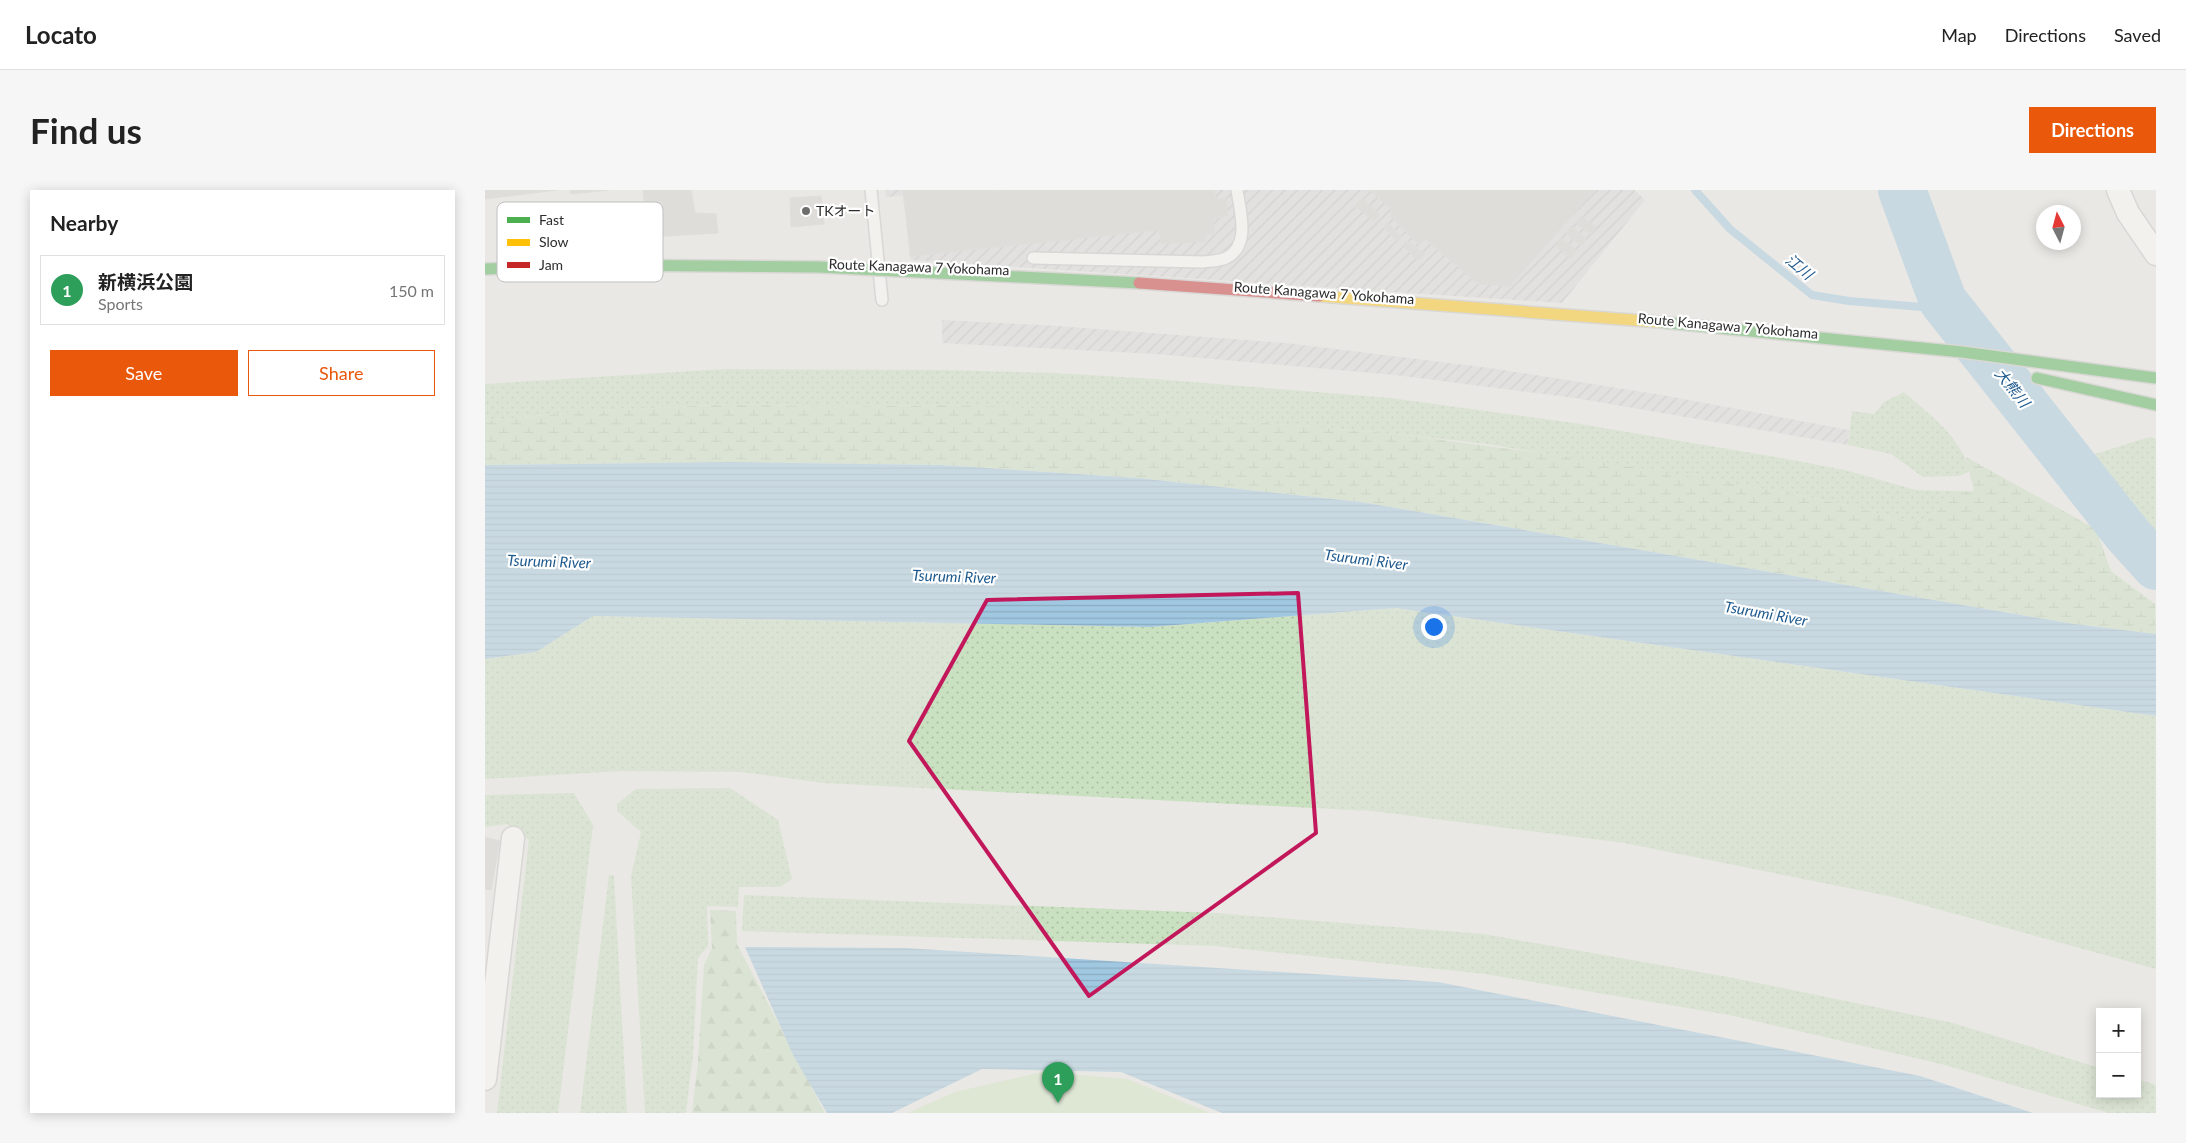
<!DOCTYPE html>
<html lang="en">
<head>
<meta charset="utf-8">
<style>
	:root { --surface:#fff; --page:#f6f6f6; --text:#222; --muted:#767676; --line:#e0e0e0; --accent:#ea580c }
	body { margin:0; font-family:Lato,"Noto Sans JP",sans-serif; background:var(--page); color:var(--text) }
	.controls { position:absolute; right:15px; bottom:15px; display:grid; overflow:hidden; border-radius:0px; box-shadow:0 2px 12px #0003 }
	.controls button { width:45px; height:45px; display:grid; place-items:center; padding:0; border:0; border-bottom:1px solid var(--line); background:var(--surface); color:var(--text); font:25px sans-serif }
	.compass { position:absolute; left:1551px; top:15px; width:45px; height:45px; border-radius:50%; background:var(--surface); box-shadow:0 2px 12px #0003; rotate:354deg }
	.you { position:absolute; left:948px; top:436px; width:18px; height:18px; margin:-12px; border:4px solid #fff; border-radius:50%; background:#1a73e8; box-shadow:0 0 0 8px #1a73e833 }
	.badge { display:grid; place-items:center; width:32px; height:32px; border-radius:50%; background:var(--accent); color:#fff; font-size:16px; font-weight:700 }
	.pin { position:absolute; translate:-50% -41px; filter:drop-shadow(0 1px 2px #0008) }
	.pin::after { content:''; position:absolute; top:26px; width:18px; height:15px; background:inherit; clip-path:polygon(0 0,100% 0,50% 100%) }
	.list { margin:0; padding:0; list-style:none }
	h2 { display:flex; justify-content:space-between; align-items:center; height:65px; margin:0; padding:0 20px; font-size:21px }
	h2 small { font-size:16px; font-weight:400; color:var(--muted) }
	.list li { display:grid; grid-template-columns:32px 1fr auto; gap:15px; align-items:center; box-sizing:border-box; height:70px; margin:0 10px 10px; padding:0 10px; border:1px solid var(--line); border-radius:0px }
	.list b { display:block; font-size:19px; white-space:nowrap }
	.list p { margin:0; font-size:16px; white-space:nowrap; color:var(--muted) }
	.list em { font-size:16px; font-style:normal; color:var(--muted) }
	.actions { display:flex; gap:10px; padding:15px 20px }
	.actions a { flex:1; padding:11px 0; border:1px solid var(--accent); border-radius:0px; text-align:center; font-size:18px; color:var(--accent) }
	.actions .main { background:var(--accent); color:#fff }
	.map { position:relative; flex:none; width:1671px; height:923px; overflow:hidden; border-radius:0px }
	header { display:flex; align-items:center; gap:30px; box-sizing:border-box; height:70px; padding:0 25px; background:var(--surface); border-bottom:1px solid var(--line) }
	header strong { font-size:24px }
	nav { display:flex; gap:28px; margin-inline-start:auto; font-size:18px }
	.intro { display:flex; align-items:center; justify-content:space-between; box-sizing:border-box; height:120px; padding:0 30px }
	h1 { margin:0; font-size:35px }
	.button { padding:12px 22px; border-radius:0px; background:var(--accent); color:#fff; font-size:18px; font-weight:700 }
	main { display:flex; gap:30px; padding:0 30px }
	aside { flex:1; background:var(--surface); border-radius:0px; box-shadow:0 2px 12px #0003 }
	.map>svg:first-child { display:block }
	.industrial { fill:url(#industrial-furrows) }
	.grass { fill:url(#grass-dots) }
	.forest { fill:url(#forest-firs) }
	.wetland { fill:url(#wetland-marsh) }
	.pitch { fill:#d1e4c0 }
	.water { fill:url(#water-rules) }
	.lines { fill:none; stroke-linecap:round; stroke-linejoin:round }
	.stream { stroke:#a1c8e1; stroke-width:8 }
	.river { stroke:#a1c8e1; stroke-width:48 }
	.building { fill:#d2d1ce; stroke:#d4d3cf }
	.lane-casing { stroke:#c4c4c3; stroke-width:14 }
	.street-casing { stroke:#c4c4c3; stroke-width:25 }
	.fast-casing { stroke:#c5c5c3; stroke-width:14 }
	.lane { stroke:#fcfcfb; stroke-width:11 }
	.street { stroke:#fcfcfb; stroke-width:22 }
	.fast { stroke:#4caf50; stroke-width:11 }
	.fast-bridge-casing { stroke:#c5c5c3; stroke-width:14; stroke-linecap:butt }
	.slow-bridge-casing { stroke:#c5c5c3; stroke-width:14; stroke-linecap:butt }
	.jam-bridge-casing { stroke:#c5c5c3; stroke-width:14; stroke-linecap:butt }
	.fast-bridge { stroke:#4caf50; stroke-width:11 }
	.slow-bridge { stroke:#ffc107; stroke-width:11 }
	.jam-bridge { stroke:#c62828; stroke-width:11 }
	.marked { fill:none; stroke:#c2185b; stroke-width:4; stroke-linejoin:round }
	.poi-dot { fill:#6e6e6c; stroke:#fff; stroke-width:2 }
	.labels { text-anchor:middle; stroke-width:4.5; stroke-linejoin:round; paint-order:stroke }
	.poi-label { font-size:14px; fill:#2c2c2c; stroke:#fff; text-anchor:start }
	.street-label { font-size:14px; fill:#2c2c2c; stroke:#fff }
	.water-label { font-size:15px; font-style:italic; fill:#1f5a8e; stroke:#fff }
	.key { fill:#fff; stroke:#c0c0c0; stroke-width:1 }
	.key-label { font-size:14px; fill:#2c2c2c }
</style>
</head>
<body>
<header>
<strong>Locato</strong>
<nav><a>Map</a><a>Directions</a><a>Saved</a></nav>
</header>
<div class="intro"><h1>Find us</h1><a class="button">Directions</a></div>
<main>
<aside>
<h2>Nearby<small></small></h2>
<ul class="list">
<li><span class="badge" style="background:#2e9e5b">1</span><div><b>新横浜公園</b><p>Sports</p></div><em>150 m</em></li>
</ul>
<div class="actions"><a class="main">Save</a><a>Share</a></div>
</aside>
<div class="map">
<svg width="1671" height="923" viewBox="0 0 1671 923">
	<defs>
		<pattern id="industrial-furrows" width="10" height="10" patternUnits="userSpaceOnUse" patternTransform="scale(1.25)"><rect width="10" height="10" fill="#dad9da"/><path d="M-1 1l2-2M0 10L10 0M9 11l2-2" fill="none" stroke="#bbbabb"/></pattern>
		<pattern id="grass-dots" width="8" height="8" patternUnits="userSpaceOnUse" patternTransform="scale(1.25)"><rect width="8" height="8" fill="#cae1c1"/><path d="M2 2h.1M6 6h.1" fill="none" stroke="#aec1a6" stroke-width="1.8" stroke-linecap="round"/></pattern>
		<pattern id="forest-firs" width="22" height="20" patternUnits="userSpaceOnUse" patternTransform="scale(1.25)"><rect width="22" height="20" fill="#cae1c1"/><path d="M5 1l3.5 6h-7zM16 11l3.5 6h-7z" fill="#aec1a6"/></pattern>
		<pattern id="wetland-marsh" width="20" height="14" patternUnits="userSpaceOnUse" patternTransform="scale(1.25)"><rect width="20" height="14" fill="#cae1c1"/><path d="M1 5h8M5 5V1M11 12h8M15 12V8" fill="none" stroke="#aec1a6"/></pattern>
		<pattern id="water-rules" width="6" height="5" patternUnits="userSpaceOnUse" patternTransform="scale(1.25)"><rect width="6" height="5" fill="#a1c8e1"/><path d="M0 2.5h6" fill="none" stroke="#8bacc1"/></pattern>
	</defs>
	<rect width="100%" height="100%" fill="#e9e8e4"/>
	<!-- industrial -->
	<path class="industrial" d="M400,0H1149L1160,10L1077,113L425,70L419,6L401,7Z
		M457,130L572,136L801,153L1005,178L1177,205L1364,240L1363,255L1090,208L910,185L671,164L457,153Z"/>
	<!-- grass -->
	<path class="grass" d="M239,179L459,180L570,183L670,189L906,208L1089,233L1302,269L1360,280L1431,300L1473,301L1437,335L1365,316L1308,304L1001,254L912,244L676,224L465,215L339,217L245,214L79,223L0,231V194Z
		M1419,202C1445,225 1475,246 1485,281L1475,286L1438,287L1406,264L1363,255L1367,221L1389,224L1399,212Z
		M1664,247L1671,249V349L1658,342L1637,306L1597,268Z
		M911,418L1671,526V779L1408,707L1139,653L887,621L339,593L256,582L136,581L0,589V469L51,462L108,426L665,437Z
		M245,598L293,630L307,689L295,697H254L253,717L222,716L223,756L213,768L208,865L201,923H160L146,686L156,642L132,621V614L151,599Z
		M89,603L108,635L73,923H12L44,650L22,634L0,637V605Z
		M124,685H129L142,923H95Z
		M259,705L731,723L999,744L1249,788L1468,833L1615,878V904H1652V889L1671,895V923H1624L1456,874L1244,825L1000,784L730,756L257,741Z"/>
	<!-- forest -->
	<path class="forest" d="M225,720L251,721L252,754L340,923H207L213,871L219,775L227,758Z"/>
	<!-- wetland -->
	<path class="wetland" d="M245,214L339,217L465,215L575,219L676,224L912,244L1094,268L1308,304L1365,316L1437,335L1473,301H1489L1481,267L1611,339L1626,381L1670,414L1671,444L1589,434L876,312L653,288L455,275L247,272L0,275V231L79,223Z"/>
	<!-- pitch -->
	<path class="pitch" d="M557,882L642,889L725,923H423L470,902Z"/>
	<!-- water -->
	<path class="water" d="M247,272L455,275L653,288L876,312L1589,434L1671,444V526L911,418L665,437L108,426L51,462L0,469V275Z
		M260,757L421,758L953,792L1435,886L1548,923H737L636,882L497,879L407,923H342L309,867Z"/>
	<g class="lines">
		<!-- stream -->
		<path class="stream" d="M1210,0L1245,39L1327,105L1364,111L1437,117L1458,111"/>
		<!-- river -->
		<path class="river" d="M1417,0L1458,111L1643,345L1671,376"/>
	</g>
	<!-- building -->
	<path class="building" d="M0,0H72L0,9Z
		M85,0H124L86,4Z
		M158,0H206L210,23L231,24L233,43L163,47Z
		M418,0H530L419,11Z
		M530,0H729L731,9H741L743,26L728,29L730,44H721V51L676,54L674,40L426,66L419,11Z
		M884,0H1107L1109,1L1025,96L993,94L939,48L934,55L905,26L907,20Z
		M336,6L339,34L306,37L305,8Z
		M877,8L895,25L889,31L870,16Z
		M1096,26L1111,37L1106,44L1090,33Z
		M902,32L917,47L913,52L899,38Z
		M1086,36L1101,49L1095,55L1081,44Z
		M1076,48L1092,61L1086,68L1071,56Z
		M923,51L940,64L933,71L919,57Z
		M0,647L15,651L6,700L0,699Z"/>
	<g class="lines">
		<defs>
			<path id="lane" d="M386,0L397,110
				M548,68L718,72C726,71 735,71 741,68C766,56 755,21 752,0"/>
			<path id="street" d="M1633,0L1643,23L1671,64
				M0,889L28,648"/>
			<path id="fast" d="M1552,188L1671,215"/>
		</defs>
		<!-- lane casing -->
		<use href="#lane" class="lane-casing"/>
		<!-- street casing -->
		<use href="#street" class="street-casing"/>
		<!-- fast casing -->
		<use href="#fast" class="fast-casing"/>
		<!-- lane -->
		<use href="#lane" class="lane"/>
		<!-- street -->
		<use href="#street" class="street"/>
		<!-- fast -->
		<use href="#fast" class="fast"/>
		<defs>
			<path id="fast-bridge" d="M0,79L111,75L334,77L654,93
				M1174,132L1477,162L1671,188"/>
			<path id="slow-bridge" d="M834,106L1174,132"/>
			<path id="jam-bridge" d="M654,93L834,106"/>
		</defs>
		<!-- fast-bridge casing -->
		<use href="#fast-bridge" class="fast-bridge-casing"/>
		<!-- slow-bridge casing -->
		<use href="#slow-bridge" class="slow-bridge-casing"/>
		<!-- jam-bridge casing -->
		<use href="#jam-bridge" class="jam-bridge-casing"/>
		<!-- fast-bridge -->
		<use href="#fast-bridge" class="fast-bridge"/>
		<!-- slow-bridge -->
		<use href="#slow-bridge" class="slow-bridge"/>
		<!-- jam-bridge -->
		<use href="#jam-bridge" class="jam-bridge"/>
	</g>
	<!-- marked area -->
	<path d="M0 0H1671V923H0ZM813,403L831,643L604,806L424,551L502,410Z" fill="#e9e8e4" fill-opacity=".55" fill-rule="evenodd"/>
	<path class="marked" d="M813,403L831,643L604,806L424,551L502,410Z"/>
	<!-- markers -->
	<circle class="poi-dot" cx="321" cy="21" r="5"/>
	<g class="labels">
		<!-- poi labels -->
		<g class="poi-label">
			<text x="331" y="26">TKオート</text>
		</g>
		<!-- street labels -->
		<g class="street-label">
			<text transform="translate(434 77) rotate(2)" y="5">Route Kanagawa 7 Yokohama</text>
			<text transform="translate(839 103) rotate(4)" y="5">Route Kanagawa 7 Yokohama</text>
			<text transform="translate(1243 136) rotate(5)" y="5">Route Kanagawa 7 Yokohama</text>
		</g>
		<!-- water labels -->
		<g class="water-label">
			<text transform="translate(1314 77) rotate(39)" y="5">江川</text>
			<text transform="translate(1527 198) rotate(51)" y="5">大熊川</text>
			<text transform="translate(881 370) rotate(7)" y="5">Tsurumi River</text>
			<text transform="translate(64 372) rotate(2)" y="5">Tsurumi River</text>
			<text transform="translate(469 387) rotate(2)" y="5">Tsurumi River</text>
			<text transform="translate(1281 424) rotate(10)" y="5">Tsurumi River</text>
		</g>
	</g>
	<!-- legend -->
	<rect x="12" y="12" width="166" height="80" rx="8" class="key"/>
	<rect x="22" y="27" width="23" height="6" fill="#4caf50"/>
	<rect x="22" y="49" width="23" height="7" fill="#ffc107"/>
	<rect x="22" y="72" width="23" height="6" fill="#c62828"/>
	<g class="key-label">
		<text x="54" y="35">Fast</text>
		<text x="54" y="57">Slow</text>
		<text x="54" y="80">Jam</text>
	</g>
</svg>
<div class="controls">
<button>+</button>
<button>−</button>
</div>
<svg class="compass" viewBox="-18 -18 36 36"><path d="M0-13l5 13h-10z" fill="#e53935"/><path d="M0 13l5-13h-10z" fill="#767676"/></svg>
<div class="you"></div>
<div class="pin badge" style="left:573px;top:913px;background:#2e9e5b">1</div>
</div>
</main>
</body>
</html>
